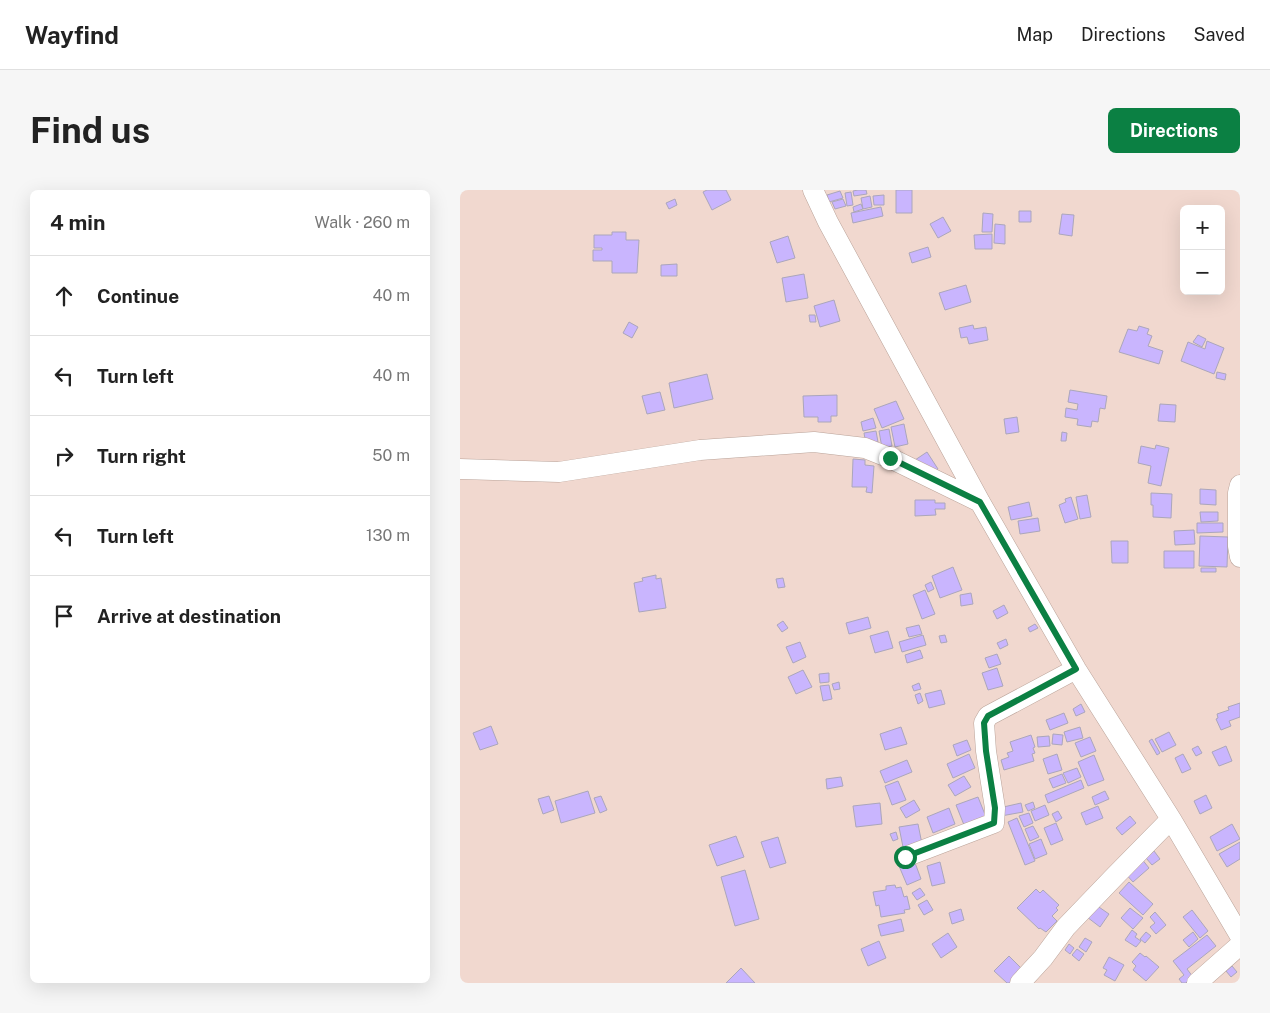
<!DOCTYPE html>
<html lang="en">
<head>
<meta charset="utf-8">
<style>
	:root { --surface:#fff; --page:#f6f6f6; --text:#222; --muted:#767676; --line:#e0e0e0; --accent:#0b8043 }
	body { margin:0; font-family:"Public Sans",sans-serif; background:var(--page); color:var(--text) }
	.controls { position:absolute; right:15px; top:15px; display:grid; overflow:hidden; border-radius:8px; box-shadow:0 5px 20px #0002 }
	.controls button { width:45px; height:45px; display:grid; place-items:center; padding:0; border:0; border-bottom:1px solid var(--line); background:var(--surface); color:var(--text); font:25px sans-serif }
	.stop { position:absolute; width:15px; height:15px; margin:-11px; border:4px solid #0b8043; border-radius:50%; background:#fff }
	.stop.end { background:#0b8043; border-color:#fff; box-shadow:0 1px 5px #0008 }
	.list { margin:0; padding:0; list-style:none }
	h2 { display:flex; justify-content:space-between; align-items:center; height:65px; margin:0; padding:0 20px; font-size:21px }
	h2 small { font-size:16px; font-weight:400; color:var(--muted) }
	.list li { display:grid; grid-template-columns:32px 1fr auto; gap:15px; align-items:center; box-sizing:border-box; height:80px; padding:0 20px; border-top:1px solid var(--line) }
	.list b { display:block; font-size:19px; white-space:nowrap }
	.list em { font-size:16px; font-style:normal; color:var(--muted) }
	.icon { flex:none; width:28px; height:28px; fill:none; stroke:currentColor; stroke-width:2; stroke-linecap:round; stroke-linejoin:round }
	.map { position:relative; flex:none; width:780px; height:793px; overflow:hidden; border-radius:8px }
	header { display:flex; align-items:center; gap:30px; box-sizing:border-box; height:70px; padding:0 25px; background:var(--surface); border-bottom:1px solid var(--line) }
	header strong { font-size:24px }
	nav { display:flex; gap:28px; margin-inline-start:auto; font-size:18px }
	.intro { display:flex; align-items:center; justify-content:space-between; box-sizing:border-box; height:120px; padding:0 30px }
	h1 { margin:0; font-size:35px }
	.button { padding:12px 22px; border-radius:8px; background:var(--accent); color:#fff; font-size:18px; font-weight:700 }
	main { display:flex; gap:30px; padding:0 30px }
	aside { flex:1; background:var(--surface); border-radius:8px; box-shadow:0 5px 20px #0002 }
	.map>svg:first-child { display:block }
	.building { fill:#c9b5fe; stroke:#aba6bb }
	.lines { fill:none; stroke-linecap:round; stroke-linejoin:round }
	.minor-casing { stroke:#baa399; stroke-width:21 }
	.minor { stroke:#fff; stroke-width:20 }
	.route { stroke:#0b8043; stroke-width:6 }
</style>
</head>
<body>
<header>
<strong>Wayfind</strong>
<nav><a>Map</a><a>Directions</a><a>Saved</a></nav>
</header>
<div class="intro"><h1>Find us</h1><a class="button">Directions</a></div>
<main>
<aside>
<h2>4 min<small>Walk · 260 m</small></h2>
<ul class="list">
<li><svg class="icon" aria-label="ahead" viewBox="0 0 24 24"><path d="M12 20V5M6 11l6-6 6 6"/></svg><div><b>Continue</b></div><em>40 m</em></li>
<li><svg class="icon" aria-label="left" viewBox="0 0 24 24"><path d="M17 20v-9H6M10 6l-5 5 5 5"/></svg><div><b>Turn left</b></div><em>40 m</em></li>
<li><svg class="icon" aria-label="right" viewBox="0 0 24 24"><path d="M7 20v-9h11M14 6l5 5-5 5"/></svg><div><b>Turn right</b></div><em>50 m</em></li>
<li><svg class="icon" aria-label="left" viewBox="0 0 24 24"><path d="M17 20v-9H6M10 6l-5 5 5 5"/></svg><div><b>Turn left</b></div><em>130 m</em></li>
<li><svg class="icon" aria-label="arrive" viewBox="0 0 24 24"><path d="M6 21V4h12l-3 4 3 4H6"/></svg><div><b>Arrive at destination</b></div></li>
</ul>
</aside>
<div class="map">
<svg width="780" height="793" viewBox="0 0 780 793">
	<rect width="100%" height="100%" fill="#f1d8cf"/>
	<!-- building -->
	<path class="building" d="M247,0H266L271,10L252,20L243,2Z
		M398,0H406L407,4L394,6L393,1Z
		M436,0H452V23H436Z
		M380,1L383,8L369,12L367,5Z
		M391,2L393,15L387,16L385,3Z
		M424,5V15H414L413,6Z
		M410,6L412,17L403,19L401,8Z
		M215,9L217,15L209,19L206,13Z
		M383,9L386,16L375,19L372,12Z
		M401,14L403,19L394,22L393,17Z
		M421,17L423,26L393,33L391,23Z
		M559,21H571V32H559Z
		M523,23L533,24L532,42H522Z
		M602,24L614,25L612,46L599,44Z
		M483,27L491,41L478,48L470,34Z
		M535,34L545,35V54L534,53Z
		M152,42H166V50H179L177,83H152V71H133V60H142V58H134V45H152Z
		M532,44V59H515L514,45Z
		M328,46L335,68L317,73L310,52Z
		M468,57L471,67L452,73L449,63Z
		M217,74V86H201V75Z
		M344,84L348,108L326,112L322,88Z
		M506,95L511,112L485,120L479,103Z
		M374,110L380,131L360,137L354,116Z
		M349,125H355L356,132H350Z
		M169,132L178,137L172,148L163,143Z
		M513,135L514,139L526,137L528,150L509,154L507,147L501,148L499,138Z
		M679,136L689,139L687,144L692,146L688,156L703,161L699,174L659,162L668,139L677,141Z
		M738,145L746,149L742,157L733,152Z
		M747,151L764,158L754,184L721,171L728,152L745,159Z
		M757,182L766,184L765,190L756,188Z
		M247,184L253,209L214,218L209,193Z
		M610,200L647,206L645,219L640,218L638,232L632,231L631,237L617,235L618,229L605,227L606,218L617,220L618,214L608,212Z
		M200,202L205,220L187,224L182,206Z
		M377,205V226H371V232H358V227H344L343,206Z
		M436,211L444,229L422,238L414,219Z
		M700,214L716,215L715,232L698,231Z
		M557,227L559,242L546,244L544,229Z
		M413,228L416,238L403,241L401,232Z
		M444,234L448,254L435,257L431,237Z
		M429,239L432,256L422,258L419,241Z
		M416,241L418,252L406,255L404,243Z
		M602,242L607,243L606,251H601Z
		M696,255L709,258L701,296L688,293L691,276L678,273L681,256L695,259Z
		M467,262L478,279L470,284L455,270Z
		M393,269L405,270V275L414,276L412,303L406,302L407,297H392Z
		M740,299L756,300V315L740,314Z
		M691,303L712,304L711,328L693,327V315H691Z
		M627,305L631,327L620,329L616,307Z
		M611,307L618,329L605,333L599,315L606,312L605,309Z
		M455,310H475V313H485V319H475L476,325L455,326Z
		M569,312L572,326L551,330L548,317Z
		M740,322H758V331L741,332Z
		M578,328L580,341L560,344L558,331Z
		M737,333H763V342L737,343Z
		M734,340L735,354L715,355L714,341Z
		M740,346L768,347L767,377L739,376Z
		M651,351H668V373H652Z
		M704,361H734V378H704Z
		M493,377L502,400L480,408L472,386Z
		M741,378H756V382H741Z
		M196,385V389L201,388L206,418L179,422L174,393L183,391L182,388Z
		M323,388L325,397L318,398L316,389Z
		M471,392L474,399L468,402L465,395Z
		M465,400L475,424L462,429L453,405Z
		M511,403L513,414L501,416L500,405Z
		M544,415L548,423L537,429L533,421Z
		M408,427L411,438L389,444L386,433Z
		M323,431L328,438L322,442L317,435Z
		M575,434L578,438L570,442L568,438Z
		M459,435L462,444L449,447L446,438Z
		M428,441L433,458L415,463L410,446Z
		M463,445L466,455L442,462L439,452Z
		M485,445L487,452L481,453L479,446Z
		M546,449L548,455L540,459L537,453Z
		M340,452L346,467L333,473L326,457Z
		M460,460L463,468L447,473L445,465Z
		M537,464L541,474L529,478L525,468Z
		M537,478L543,496L528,500L522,483Z
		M343,480L352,497L336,504L328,487Z
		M369,483V492L360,493L359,484Z
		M379,492L380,499L374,500L372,494Z
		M459,493L461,499L454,501L452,496Z
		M369,495L372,509L363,511L360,496Z
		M481,500L485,514L469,518L465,504Z
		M460,503L463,511L458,514L455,505Z
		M780,513V527L769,531L771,536L761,540L756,529L758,528L757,524L769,520L768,517Z
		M621,514L625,522L616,526L613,519Z
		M604,523L608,533L590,540L586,530Z
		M31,536L38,554L20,560L13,543Z
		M441,537L447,554L425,560L420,544Z
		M620,537L623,548L607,552L604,542Z
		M709,542L716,555L702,562L695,549Z
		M593,544L603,545L602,555L592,554Z
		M571,545L575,557L573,558L575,563L572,564L574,571L544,580L541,570L549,567L547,563L553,561L550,552Z
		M589,546L590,556L578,557L577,547Z
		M630,547L636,561L621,567L615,553Z
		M692,549L700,563L697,565L689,551Z
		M507,550L511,560L497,566L493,555Z
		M738,556L742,563L736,566L732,559Z
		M766,556L772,571L759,576L752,562Z
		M509,564L515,578L493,588L487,574Z
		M597,564L602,580L588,584L583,569Z
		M723,564L731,579L722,583L715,568Z
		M634,565L644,590L628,596L618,572Z
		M447,570L452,582L425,593L420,581Z
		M617,578L621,587L608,593L603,583Z
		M602,584L606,593L593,598L589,589Z
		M504,586L511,597L495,606L488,595Z
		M381,587L383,596L367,599L366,589Z
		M621,590L624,598L588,613L585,605Z
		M438,591L446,610L432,615L425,596Z
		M128,601L135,623L101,633L95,611Z
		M645,601L649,609L635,615L632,607Z
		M746,605L752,618L740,624L734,611Z
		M89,606L94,620L83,624L78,609Z
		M141,606L147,620L140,623L134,608Z
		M518,607L526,627L504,635L496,615Z
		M454,610L460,620L446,628L440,618Z
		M573,612L575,618L568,621L565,615Z
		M420,613L422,634L396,637L393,616Z
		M561,613L563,622L541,626L539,618Z
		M585,615L589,625L575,631L571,621Z
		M638,616L643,628L626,635L621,623Z
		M489,618L495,634L473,643L467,627Z
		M598,621L602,628L596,632L592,624Z
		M569,623L573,633L564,637L559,626Z
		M670,626L676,633L662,645L656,638Z
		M557,628L575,671L565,675L548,632Z
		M596,633L603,650L591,655L584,638Z
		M458,634L462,654L443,657L439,637Z
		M772,634L780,649L757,661L750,647Z
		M573,636L579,647L570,651L565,639Z
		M436,642L438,649L433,651L430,644Z
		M276,646L284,667L257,676L249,655Z
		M318,647L326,673L310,678L301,652Z
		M581,649L587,664L575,669L569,654Z
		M780,652V669L767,677L759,664Z
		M694,661L700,669L692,675L686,668Z
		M681,668L689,678L673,692L664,682Z
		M454,670L461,689L447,695L439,676Z
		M480,672L485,693L472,696L467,676Z
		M285,680L299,729L275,736L261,687Z
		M669,692L693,714L683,725L659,703Z
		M435,695L436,698L441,697L444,707L447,706L450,719L444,720L445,723L421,727L419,715L416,716L413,702L426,700V696Z
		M460,698L465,705L457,710L452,703Z
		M576,699L580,703L583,700L599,715L596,718L598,720L592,726L597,731L586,742L580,738L579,739L557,718Z
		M467,710L473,720L464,725L458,715Z
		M636,715L649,724L640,737L627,727Z
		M670,718L683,728L673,739L661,728Z
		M501,719L504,730L492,734L489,723Z
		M732,720L748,741L740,748L723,727Z
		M695,722L706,735L696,744L690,737L695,733L690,727Z
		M441,729L444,741L421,746L418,735Z
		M672,740L677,744L675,747L681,751L676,757L665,750Z
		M686,742L691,746L685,753L680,749Z
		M733,742L738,749L729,757L723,750Z
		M488,743L497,757L481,768L472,754Z
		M747,745L756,756L727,779L733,787L726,793H722L719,789L724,785L713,771Z
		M625,748L632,752L626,762L619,757Z
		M419,751L426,768L408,776L401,759Z
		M609,754L614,758L610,764L605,760Z
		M617,759L624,764L619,771L612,765Z
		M680,763L685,767L686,766L699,777L686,791L673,780L676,776L672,772Z
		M549,766L563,780L550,793H547L534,781Z
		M649,767L664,775L655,791L644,785L647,780L643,778Z
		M772,776L777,782L771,787L766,781Z
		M281,778L295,793H266Z"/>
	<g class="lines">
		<defs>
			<path id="minor" d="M353,0L368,32L520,312L616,479L711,629L780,746
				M0,279L99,282L240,260L354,252L405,258L430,268L520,312
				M780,295L778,303V356L780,367
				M445,667L534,633L535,618L526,561L524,533L528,526L616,479
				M560,793L583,768L606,737L655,686L711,629
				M737,793L780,755"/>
		</defs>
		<!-- minor casing -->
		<use href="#minor" class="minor-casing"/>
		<!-- minor -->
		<use href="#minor" class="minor"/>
	</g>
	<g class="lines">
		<!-- route -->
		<path class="route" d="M430,268L520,312L616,479L528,526L524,533L526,561L535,618L534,633L445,667"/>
	</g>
</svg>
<div class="controls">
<button>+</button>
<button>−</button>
</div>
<div class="stop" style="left:445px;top:667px"></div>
<div class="stop end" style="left:430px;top:268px"></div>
</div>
</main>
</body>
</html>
